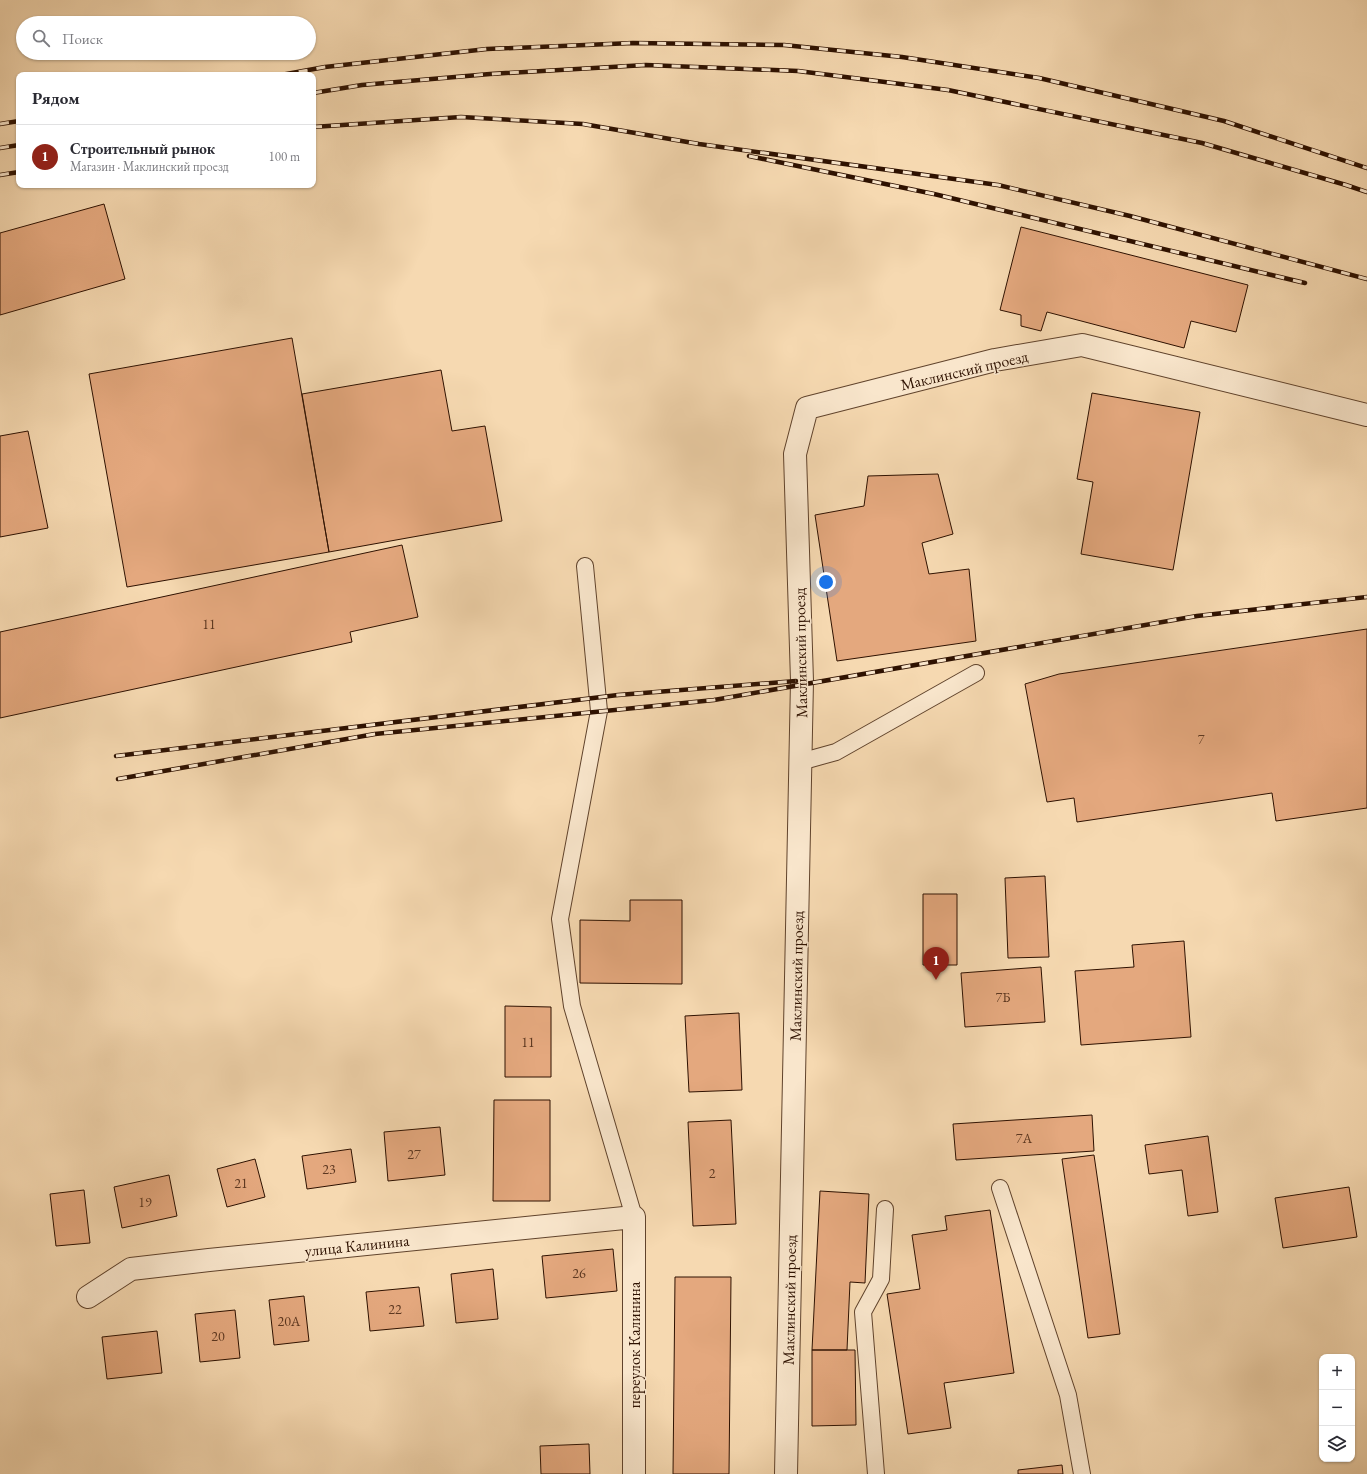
<!DOCTYPE html>
<html lang="ru">
<head>
<meta charset="utf-8">
<style>
	:root { --surface:#fff; --page:#f2f2f3; --text:#2b2b33; --muted:#7c7c81; --line:#e1e1e2; --accent:#8f2418 }
	body { margin:0; font-family:"EB Garamond",serif; background:var(--page); color:var(--text) }
	.controls { position:absolute; right:12px; bottom:12px; display:grid; overflow:hidden; border-radius:8px; box-shadow:0 1px 3px #0004 }
	.controls button { width:36px; height:36px; display:grid; place-items:center; padding:0; border:0; border-bottom:1px solid var(--line); background:var(--surface); color:var(--text); font:20px sans-serif }
	.you { position:absolute; left:826px; top:582px; width:14px; height:14px; margin:-10px; border:3px solid #fff; border-radius:50%; background:#1a73e8; box-shadow:0 0 0 6px #1a73e833 }
	.badge { display:grid; place-items:center; width:26px; height:26px; border-radius:50%; background:var(--accent); color:#fff; font-size:13px; font-weight:700 }
	.pin { position:absolute; translate:-50% -33px; filter:drop-shadow(0 1px 2px #0008) }
	.pin::after { content:''; position:absolute; top:21px; width:14px; height:12px; background:inherit; clip-path:polygon(0 0,100% 0,50% 100%) }
	.list { margin:0; padding:0; list-style:none }
	h2 { display:flex; justify-content:space-between; align-items:center; height:52px; margin:0; padding:0 16px; font-size:17px }
	h2 small { font-size:13px; font-weight:400; color:var(--muted) }
	.list li { display:grid; grid-template-columns:26px 1fr auto; gap:12px; align-items:center; box-sizing:border-box; height:64px; padding:0 16px; border-top:1px solid var(--line) }
	.list b { display:block; font-size:15px; white-space:nowrap }
	.list p { margin:0; font-size:13px; white-space:nowrap; color:var(--muted) }
	.list em { font-size:13px; font-style:normal; color:var(--muted) }
	.icon { flex:none; width:22px; height:22px; fill:none; stroke:currentColor; stroke-width:2; stroke-linecap:round; stroke-linejoin:round }
	.map { position:relative; flex:none; width:1367px; height:1474px; overflow:hidden }
	.search { position:absolute; background:var(--surface); box-shadow:0 1px 3px #0004; left:16px; top:16px; width:300px; height:44px; display:flex; align-items:center; gap:10px; box-sizing:border-box; padding:0 14px; border-radius:22px; color:var(--muted); font-size:15px }
	.panel { position:absolute; background:var(--surface); box-shadow:0 1px 3px #0004; left:16px; top:72px; width:300px; height:116px; border-radius:8px }
	.map>svg:first-child { display:block }
	.building { fill:#e4a87e; stroke:#2e1100 }
	.lines { fill:none; stroke-linecap:round; stroke-linejoin:round }
	.lane-casing { stroke:#60432c; stroke-width:18 }
	.street-casing { stroke:#60432c; stroke-width:24 }
	.lane { stroke:#f9e6cc; stroke-width:16 }
	.street { stroke:#f9e6cc; stroke-width:22 }
	.rail-casing { stroke:#2e1100; stroke-width:4.5 }
	.rail { stroke:#f9e6cc; stroke-width:3; stroke-dasharray:9; stroke-linecap:butt }
	.labels { text-anchor:middle; stroke-width:3; stroke-linejoin:round; paint-order:stroke }
	.number-label { font-size:14px; fill:#5c3720 }
	.street-label { font-size:16px; fill:#2e1100; stroke:#f9e6cc }
</style>
</head>
<body>
<div class="map">
<svg width="1367" height="1474" viewBox="0 0 1367 1474">
	<rect width="100%" height="100%" fill="#f6d9b1"/>
	<filter id="stains"><feTurbulence type="fractalNoise" baseFrequency=".005" numOctaves="4"/><feColorMatrix values="0 0 0 0 .2 0 0 0 0 .09 0 0 0 0 .02 0 0 0 .5 -.17"/></filter>
	<radialGradient id="worn" r=".72"><stop offset=".6" stop-color="#630" stop-opacity="0"/><stop offset="1" stop-color="#630" stop-opacity=".3"/></radialGradient>
	<!-- building -->
	<path class="building" d="M104,204L125,279L0,315V233Z
		M1021,227L1248,285L1236,332L1191,321L1184,348L1047,312L1041,331L1021,326V315L1000,310Z
		M292,338L329,552L127,587L89,374Z
		M441,370L452,431L485,426L502,521L329,552L302,394Z
		M1092,393L1200,412L1173,570L1081,554L1093,482L1077,479Z
		M28,431L48,528L0,537V436Z
		M938,474L953,534L922,543L929,574L969,569L976,641L837,661L815,515L864,506L868,476Z
		M402,545L418,617L350,632L352,642L0,718V632Z
		M1367,629V808L1276,821L1272,793L1077,822L1074,798L1047,802L1025,684L1059,674Z
		M1045,876L1049,957L1008,958L1005,878Z
		M923,894H957V965H923Z
		M630,900H682V984L580,983V920L630,921Z
		M1184,941L1191,1037L1081,1045L1075,971L1134,967L1132,945Z
		M1041,967L1045,1022L965,1027L961,973Z
		M505,1006L551,1007V1077H505Z
		M739,1013L742,1090L689,1092L685,1016Z
		M494,1100H550V1201H493Z
		M1092,1115L1094,1151L956,1160L953,1124Z
		M731,1120L736,1224L693,1226L688,1122Z
		M440,1127L445,1175L388,1181L384,1132Z
		M1208,1136L1218,1212L1188,1216L1182,1170L1149,1174L1145,1145Z
		M351,1149L356,1182L307,1189L302,1156Z
		M1094,1155L1120,1334L1088,1338L1062,1159Z
		M255,1159L265,1197L227,1207L217,1169Z
		M169,1175L177,1216L122,1228L114,1187Z
		M1349,1187L1357,1237L1283,1248L1275,1198Z
		M84,1190L90,1243L56,1246L50,1194Z
		M820,1191L869,1194L865,1283L850,1282L847,1350H812Z
		M990,1210L1014,1373L944,1383L951,1428L908,1434L887,1294L920,1289L912,1235L947,1230L945,1216Z
		M613,1249L617,1291L546,1298L542,1256Z
		M493,1269L498,1319L456,1323L451,1274Z
		M675,1277H731L729,1474H673Z
		M419,1287L424,1326L370,1331L366,1292Z
		M304,1296L309,1341L274,1345L269,1300Z
		M235,1310L240,1358L200,1362L195,1314Z
		M157,1331L162,1373L107,1379L102,1337Z
		M812,1350H855L856,1425L812,1426Z
		M589,1444L590,1474H541L540,1446Z
		M1062,1465L1063,1474H1018V1470Z"/>
	<g class="lines">
		<defs>
			<path id="lane" d="M585,566L599,711L560,919L572,1006L634,1217
				M800,762L836,752L976,673
				M1000,1188L1068,1395L1082,1474
				M876,1474L863,1312L881,1279L885,1209"/>
			<path id="street" d="M88,1297L131,1269L209,1260L634,1217V1474
				M786,1474L802,681L795,454L807,408L995,360L1082,345L1367,415"/>
		</defs>
		<!-- lane casing -->
		<use href="#lane" class="lane-casing"/>
		<!-- street casing -->
		<use href="#street" class="street-casing"/>
		<!-- lane -->
		<use href="#lane" class="lane"/>
		<!-- street -->
		<use href="#street" class="street"/>
		<defs>
			<path id="rail" d="M281,75L325,67L487,49L633,43L784,45L902,57L1039,78L1224,121L1367,168
				M313,93L362,85L490,74L646,65L798,71L948,90L1202,143L1346,185L1367,192
				M0,124L19,121
				M313,127L461,117L583,124L699,144L998,185L1130,216L1367,279
				M0,148L19,145
				M749,156L934,194L1305,283
				M0,175L19,172
				M116,756L618,695L796,681
				M118,779L375,734L714,700L1197,616L1367,597"/>
		</defs>
		<!-- rail casing -->
		<use href="#rail" class="rail-casing"/>
		<!-- rail -->
		<use href="#rail" class="rail"/>
	</g>
	<g class="labels">
		<!-- number labels -->
		<g class="number-label">
			<text x="209" y="629">11</text>
			<text x="1201" y="744">7</text>
			<text x="1003" y="1002">7Б</text>
			<text x="528" y="1047">11</text>
			<text x="1024" y="1143">7А</text>
			<text x="414" y="1159">27</text>
			<text x="329" y="1174">23</text>
			<text x="712" y="1178">2</text>
			<text x="241" y="1188">21</text>
			<text x="145" y="1207">19</text>
			<text x="579" y="1278">26</text>
			<text x="395" y="1314">22</text>
			<text x="289" y="1326">20А</text>
			<text x="218" y="1341">20</text>
		</g>
		<!-- street labels -->
		<g class="street-label">
			<text transform="translate(964 370) rotate(-13)" y="6">Маклинский проезд</text>
			<text transform="translate(800 653) rotate(-91)" y="6">Маклинский проезд</text>
			<text transform="translate(796 976) rotate(-89)" y="6">Маклинский проезд</text>
			<text transform="translate(357 1245) rotate(-6)" y="6">улица Калинина</text>
			<text transform="translate(789 1300) rotate(-89)" y="6">Маклинский проезд</text>
			<text transform="translate(634 1345) rotate(-90)" y="6">переулок Калинина</text>
		</g>
	</g>
	<rect width="100%" height="100%" filter="url(#stains)"/>
	<rect width="100%" height="100%" fill="url(#worn)"/>
</svg>
<div class="controls">
<button>+</button>
<button>−</button>
<button><svg class="icon" aria-label="layers" viewBox="0 0 24 24"><path d="M12 4l9 5-9 5-9-5zM3 14l9 5 9-5"/></svg></button>
</div>
<div class="you"></div>
<div class="pin badge" style="left:936px;top:980px">1</div>
<div class="search"><svg class="icon" aria-label="search" viewBox="0 0 24 24"><circle cx="10" cy="10" r="6"/><path d="M15 15l6 6"/></svg>Поиск</div>
<section class="panel">
<h2>Рядом<small></small></h2>
<ul class="list">
<li><span class="badge">1</span><div><b>Строительный рынок</b><p>Магазин · Маклинский проезд</p></div><em>100 m</em></li>
</ul>
</section>
</div>
</body>
</html>
